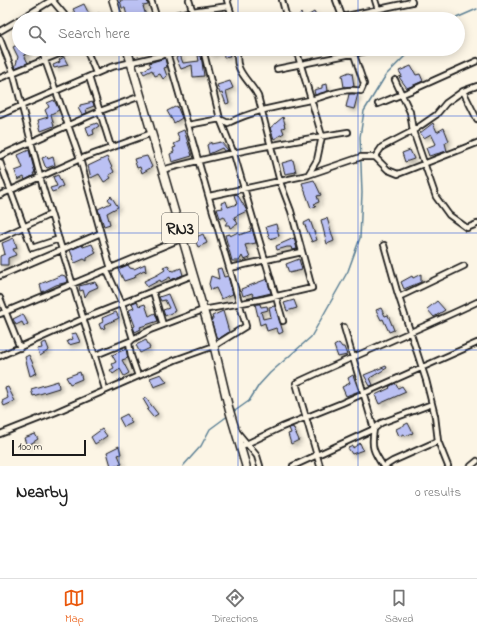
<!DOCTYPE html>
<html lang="en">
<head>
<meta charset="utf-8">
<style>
	:root { --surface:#fff; --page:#f6f6f6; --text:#222; --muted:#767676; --line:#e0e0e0; --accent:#ea580c }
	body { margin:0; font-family:"Indie Flower",sans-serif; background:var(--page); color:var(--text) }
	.scale { position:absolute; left:12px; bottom:10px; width:74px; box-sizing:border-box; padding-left:4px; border:2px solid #1c1c1c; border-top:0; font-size:11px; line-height:14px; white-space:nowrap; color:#1c1c1c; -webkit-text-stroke:3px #fcf5e5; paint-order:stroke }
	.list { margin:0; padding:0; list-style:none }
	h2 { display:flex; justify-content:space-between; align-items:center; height:52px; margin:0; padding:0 16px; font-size:17px }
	h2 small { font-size:13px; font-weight:400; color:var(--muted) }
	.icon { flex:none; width:22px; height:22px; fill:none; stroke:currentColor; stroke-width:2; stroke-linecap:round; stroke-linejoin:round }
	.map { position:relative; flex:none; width:477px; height:466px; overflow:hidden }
	.search { position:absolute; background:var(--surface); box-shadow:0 2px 10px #0003; left:12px; right:12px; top:12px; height:44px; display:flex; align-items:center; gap:10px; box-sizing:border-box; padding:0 14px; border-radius:22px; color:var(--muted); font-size:15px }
	.sheet { height:112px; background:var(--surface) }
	nav { display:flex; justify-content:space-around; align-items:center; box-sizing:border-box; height:56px; border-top:1px solid var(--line); background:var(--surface); font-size:11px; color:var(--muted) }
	nav a { display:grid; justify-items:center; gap:2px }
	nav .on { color:var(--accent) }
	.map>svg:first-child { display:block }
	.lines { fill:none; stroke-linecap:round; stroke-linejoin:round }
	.stream { stroke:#5c8095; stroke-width:1.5 }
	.building { fill:#bbc1f3; stroke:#1c1c1c; filter:url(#shadow) }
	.minor-casing { stroke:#1c1c1c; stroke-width:8 }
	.trunk-casing { stroke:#1c1c1c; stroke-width:10 }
	.minor { stroke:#fcf5e5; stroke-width:4.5 }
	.trunk { stroke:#fcf5e5; stroke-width:7 }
	.grid { fill:none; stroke:#1d4ed8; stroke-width:1; stroke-opacity:0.55 }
	.labels { text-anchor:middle; stroke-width:3; stroke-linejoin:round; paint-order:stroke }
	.shield { fill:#fcf5e5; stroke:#5f5d58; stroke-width:1 }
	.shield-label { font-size:17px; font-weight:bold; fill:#1c1c1c }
</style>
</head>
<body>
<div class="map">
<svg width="477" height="466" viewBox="0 0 477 466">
	<defs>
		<filter id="shadow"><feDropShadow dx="2.5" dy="2.5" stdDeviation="2" flood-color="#0004"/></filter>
	</defs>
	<rect width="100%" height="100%" fill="#fcf5e5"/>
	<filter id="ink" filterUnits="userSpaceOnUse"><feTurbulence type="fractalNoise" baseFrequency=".025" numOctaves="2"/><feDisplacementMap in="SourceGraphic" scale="8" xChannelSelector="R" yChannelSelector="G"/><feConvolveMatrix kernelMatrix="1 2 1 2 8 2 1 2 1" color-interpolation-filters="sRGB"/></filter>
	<g filter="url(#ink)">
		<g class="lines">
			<!-- stream -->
			<path class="stream" d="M454,19L477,9
				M232,413L249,401L259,385L270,373L311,337L348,271L360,238L362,193L360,137L364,111L386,75L412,49
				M183,466L201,446L210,429L229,415"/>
		</g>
		<!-- building -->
		<path class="building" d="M120,0H147L148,5L143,6L146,16L124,19V17L127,16L125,8H122Z
			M84,4L90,16L99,13L101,19H78L73,9Z
			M314,12L318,19H300L298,16L301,13L304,18Z
			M17,45L19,49H28L30,52L24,55L28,63L15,68L18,57L13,47Z
			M217,49H228L230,56L224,57L223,51L211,55L210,51Z
			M180,55L183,63L199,61L198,56L201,55L204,76L193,77L192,65L181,69L176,58Z
			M64,57L68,65L54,68L53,65L60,62L59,60Z
			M165,58L167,67L164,68L167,76L163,79L160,74L155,76L152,70L144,74L142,71L151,66L149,63Z
			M411,66L416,75L420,74L423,81L407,88L399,77L402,76L399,71Z
			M349,72L352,73L354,86L344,87L342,75Z
			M230,81L233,88L226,91L229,103L226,104L222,93L220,94L217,85Z
			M327,84L328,91L315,95L314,90L322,88V85Z
			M349,94H358L354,109L346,107Z
			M54,100L59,110L51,114L54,126L41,131L38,120L48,117L45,110L49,107L47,103Z
			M93,102L94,106L86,109L87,113L82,115L78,108L80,107V105Z
			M177,106L182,118L174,123L167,111Z
			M283,117L285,124H284L285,127L282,128L284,133L274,139L270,128Z
			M97,123L99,126L93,130L94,134L89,136L86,127Z
			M433,123L437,132L444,128L449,141L445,143L447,151L429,156L426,148L436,144L431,134L424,138L420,133Z
			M184,130L192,156L172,162L170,154L174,152L173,148L176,147L174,144L180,141L177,133Z
			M211,142V144L221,142L228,150L224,151L222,148L209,154L207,145Z
			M29,150L35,173H33L34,175L25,180L24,177L18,180L15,171L23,168L18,155Z
			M410,150L414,159L405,162L402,153Z
			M47,156L48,159L53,157L55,165L47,168L45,166L42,158Z
			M147,156L152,167L142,173L140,167L137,168L134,159Z
			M107,157L114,172L109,175L111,178L104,182L99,174L91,178L88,166Z
			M293,160L296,172L285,174L282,163Z
			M58,175L63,186L58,188V190L52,192L50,188L57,186L53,177Z
			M314,180L321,195L317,196L319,202L314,204L316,206L311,208L302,183Z
			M237,194L247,211L234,217L238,224L230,228L229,225H225L227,222L224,216L220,218L217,209L223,208L221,203L226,201L228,207L237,204L234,195Z
			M111,196L118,207L107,213L110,224L104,226L98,209L111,203L108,199Z
			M327,218L334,241L327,244L321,220Z
			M310,220L317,240L312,242L304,223Z
			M276,224L279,236L270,239L266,227Z
			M250,228H252L256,243L245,245L250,258L244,260L242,256L239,261H232L225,235L230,234V236L238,232L239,235L251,231Z
			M203,234L207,243L198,247L194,238Z
			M14,238L17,248L13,249L16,255L8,258V265H0V256L5,254L2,243Z
			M294,238L297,249L292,250L291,247H287L277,250L276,246Z
			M92,244L96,253L87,258V261L84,259L75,263L70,250L82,245L83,247Z
			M299,259L302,270L289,273L286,264Z
			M145,264L146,272L144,270L135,275L136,277L124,281L118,269L128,265L130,268L134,269Z
			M168,265L170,270L173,271L181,268L183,275L171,280L170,277L161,282L160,280L147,287L144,281L157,275L165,270L163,267Z
			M221,268L224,277L228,276L233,294L221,299L216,288L211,290L209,284L211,276L219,279L217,269Z
			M421,274V282L404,289L401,282L412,276L413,278Z
			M62,275L65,276L68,282L56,285L42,292L40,284Z
			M267,279L271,293L254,297L252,293L243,296L241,289Z
			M95,282L98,287L89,291L85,297L83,290L80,291L79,286Z
			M168,294L175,311L165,316L163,310L169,308L165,300L161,301L159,297Z
			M294,300L297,308L287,311L284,303Z
			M137,301L139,306L145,304L149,316L155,313L158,321L140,327L141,329L135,332L133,327L135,326L129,310L134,308L132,303Z
			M437,301L445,310L434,317L427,309Z
			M255,304H260L261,307L267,306L268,310L261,312L263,319L271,317L269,307L275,306L283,332L279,334L276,328L267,331L265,323L260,325Z
			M381,308L385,316L388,315L394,330L389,332L383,319L381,320L376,310Z
			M223,311L229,332L217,340L211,319H213L212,316Z
			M116,312L119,318L104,325L105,328L101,329L99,324L103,322L102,318Z
			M23,314L28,324L24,326L22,322L16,325L13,319Z
			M76,333L80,342L69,345L67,341L73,339L71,334Z
			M146,340L150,348L140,353L136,345Z
			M46,342L49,350L40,356L37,349L42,348L41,344Z
			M339,343L342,347H344L347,355L338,357L334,346Z
			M126,349L128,358L122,360L129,373L124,376L120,369L113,374L110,370L114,368L112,364L116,362L112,355Z
			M29,355L37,373L30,376L25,357Z
			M386,366L387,368L370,378L373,385L370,386L364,375Z
			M80,372L82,379L70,384L66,377Z
			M161,374L167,382L154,387L150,378Z
			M353,375L359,391L346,396L342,387L350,383L348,378Z
			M58,381L59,388L33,396L31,389Z
			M395,383L398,388L402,386L406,392L379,404L375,395L390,388L389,387Z
			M8,387L15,401L4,406L2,401L8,398L5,388Z
			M145,397L158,414L153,417L147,410L149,409L143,399Z
			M127,414L132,423L124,427L119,418Z
			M408,423L413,433L405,436L404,434L399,436L396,429Z
			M293,427L299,440L291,444L288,434L291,433L289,428Z
			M102,429L107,436L95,444L91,437Z
			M35,434L38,439L27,446L24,438Z
			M360,443L363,450L352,454L348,448L353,446V448Z
			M119,446L121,454L118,455L122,464L111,466L107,452Z"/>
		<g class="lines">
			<defs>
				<path id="minor" d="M52,0L68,19
					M151,0L157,19
					M189,0L195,19
					M227,0L233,19
					M282,0L287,19
					M336,0L343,19
					M375,0L381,19
					M342,17L412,2L411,0
					M21,19L52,0
					M159,19L192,11L229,6
					M0,31L19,20
					M0,39L13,72L43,188L105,389
					M41,49L80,159L111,269
					M86,49L96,73
					M203,49L220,119L234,154L283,321
					M296,49L322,136L317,160L308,175
					M277,69L376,49
					M89,77L111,147
					M0,78L71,49
					M395,80L410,112L413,131L436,197L449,215L467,228L477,224
					M463,91L477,119
					M378,104L410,91L477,61
					M0,115L111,67L189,49
					M188,125L220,119L228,123C254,110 282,106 310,100C327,96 344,87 361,91L364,84L352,49
					M0,156L100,111L141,96
					M375,157L382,147L413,131L436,115L446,103L463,91L477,86
					M0,162L32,248L59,239
					M162,170C223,153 286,142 348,132
					M0,195L80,159L152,133
					M209,196L308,175L361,157H375L388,170L398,174L477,143
					M0,238L51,214
					M384,245L397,291L426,380L435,416L438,441L448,466
					M230,268L302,252
					M107,271L122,304L133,339
					M0,276L101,233
					M153,291L163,325
					M399,297L464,266
					M0,298L20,348
					M0,314L183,238
					M344,327L374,429C371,447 373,451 383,466
					M96,355L130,341
					M0,356L85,318L193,275
					M138,376L131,356L129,343L133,339L150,330L203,310L264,299L312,288L291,211L280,182L258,96C249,79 233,72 238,49
					M238,433L257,456L260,466
					M0,434L56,412L175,360L214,346L246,326L166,49
					M240,447L282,427L342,403L477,343
					M293,466L374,429L381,423L432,404
					M320,466L296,383C356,355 418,330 477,302
					M385,466L393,461L438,441
					M471,466L477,461"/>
				<path id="trunk" d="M113,0L119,19
					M127,49L214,346L229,409L246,466"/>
			</defs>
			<!-- minor casing -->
			<use href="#minor" class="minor-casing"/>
			<!-- trunk casing -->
			<use href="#trunk" class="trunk-casing"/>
			<!-- minor -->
			<use href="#minor" class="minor"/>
			<!-- trunk -->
			<use href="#trunk" class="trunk"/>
		</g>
	</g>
	<!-- grid -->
	<path class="grid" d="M119,0V19M238,0V19M358,0V19M119,49V466M238,49V466M358,49V466M0,116H477M0,233H477M0,350H477"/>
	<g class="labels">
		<!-- shield labels -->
		<rect class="shield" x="162" y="213" width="36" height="30" rx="3"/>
		<g class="shield-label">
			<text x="180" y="234">RN3</text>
		</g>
	</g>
</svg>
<div class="scale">100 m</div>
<div class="search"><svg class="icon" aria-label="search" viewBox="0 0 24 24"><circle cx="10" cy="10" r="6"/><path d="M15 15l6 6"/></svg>Search here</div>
</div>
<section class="sheet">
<h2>Nearby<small>0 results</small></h2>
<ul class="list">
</ul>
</section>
<nav>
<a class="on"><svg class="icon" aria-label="map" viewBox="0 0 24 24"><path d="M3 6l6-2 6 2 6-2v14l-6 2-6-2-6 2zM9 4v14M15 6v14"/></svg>Map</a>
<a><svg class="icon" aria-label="directions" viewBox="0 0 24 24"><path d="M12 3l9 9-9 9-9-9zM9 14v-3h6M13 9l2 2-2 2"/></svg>Directions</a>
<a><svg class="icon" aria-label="saved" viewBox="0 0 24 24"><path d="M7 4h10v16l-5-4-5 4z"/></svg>Saved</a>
</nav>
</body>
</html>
